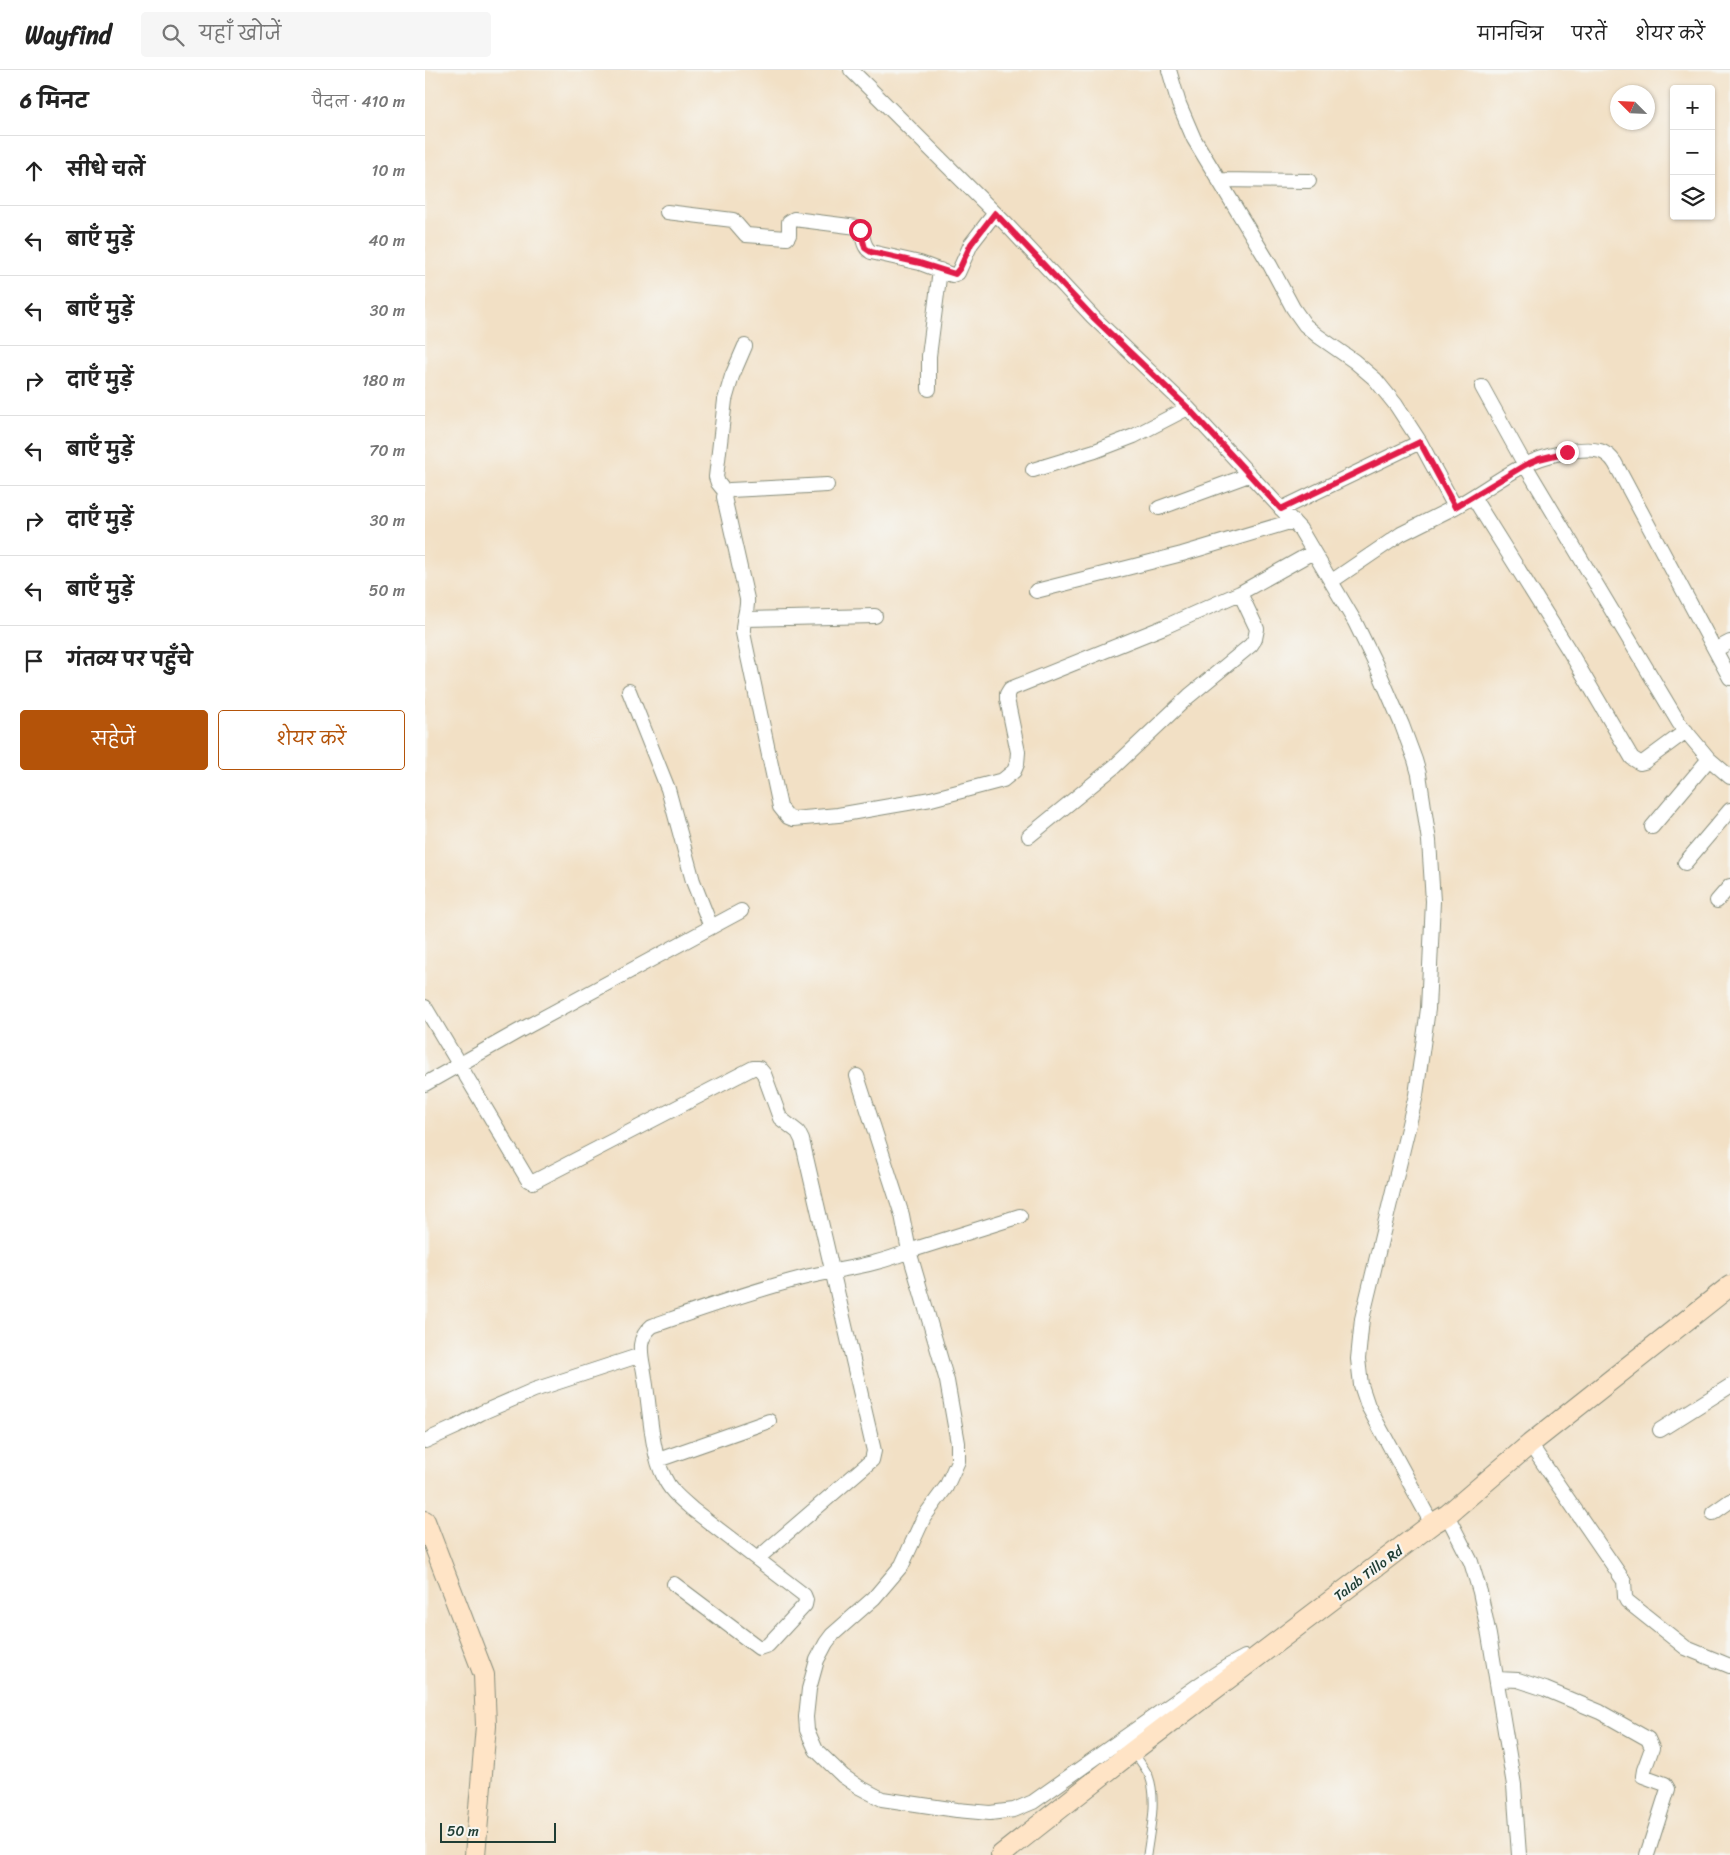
<!DOCTYPE html>
<html lang="hi">
<head>
<meta charset="utf-8">
<style>
	:root { --surface:#fff; --page:#f6f6f6; --text:#222; --muted:#767676; --line:#e0e0e0; --accent:#b45309 }
	body { margin:0; font-family:Sriracha,"Playpen Sans Deva",sans-serif; background:var(--page); color:var(--text) }
	.controls { position:absolute; right:15px; top:15px; display:grid; overflow:hidden; border-radius:5px; box-shadow:0 1px 4px #0004 }
	.controls button { width:45px; height:45px; display:grid; place-items:center; padding:0; border:0; border-bottom:1px solid var(--line); background:var(--surface); color:var(--text); font:25px sans-serif }
	.compass { position:absolute; left:1185px; top:15px; width:45px; height:45px; border-radius:50%; background:var(--surface); box-shadow:0 1px 4px #0004; rotate:294deg }
	.scale { position:absolute; left:15px; bottom:12px; width:116px; box-sizing:border-box; padding-left:5px; border:2px solid #1f3d34; border-top:0; font-size:14px; line-height:18px; white-space:nowrap; color:#1f3d34; -webkit-text-stroke:4px #f6f6f2; paint-order:stroke }
	.stop { position:absolute; width:15px; height:15px; margin:-11px; border:4px solid #e11d48; border-radius:50%; background:#fff }
	.stop.end { background:#e11d48; border-color:#fff; box-shadow:0 1px 5px #0008 }
	.list { margin:0; padding:0; list-style:none }
	h2 { display:flex; justify-content:space-between; align-items:center; height:65px; margin:0; padding:0 20px; font-size:21px }
	h2 small { font-size:16px; font-weight:400; color:var(--muted) }
	.list li { display:grid; grid-template-columns:32px 1fr auto; gap:15px; align-items:center; box-sizing:border-box; height:70px; padding:0 20px; border-top:1px solid var(--line) }
	.list b { display:block; font-size:19px; white-space:nowrap }
	.list em { font-size:16px; font-style:normal; color:var(--muted) }
	.actions { display:flex; gap:10px; padding:15px 20px }
	.actions a { flex:1; padding:11px 0; border:1px solid var(--accent); border-radius:5px; text-align:center; font-size:18px; color:var(--accent) }
	.actions .main { background:var(--accent); color:#fff }
	.icon { flex:none; width:28px; height:28px; fill:none; stroke:currentColor; stroke-width:2; stroke-linecap:round; stroke-linejoin:round }
	.map { position:relative; flex:none; width:1305px; height:1785px; overflow:hidden }
	header { display:flex; align-items:center; gap:30px; box-sizing:border-box; height:70px; padding:0 25px; background:var(--surface); border-bottom:1px solid var(--line) }
	header strong { font-size:24px }
	nav { display:flex; gap:28px; margin-inline-start:auto; font-size:18px }
	.search { width:350px; height:45px; background:var(--page); display:flex; align-items:center; gap:12px; box-sizing:border-box; padding:0 18px; border-radius:5px; color:var(--muted); font-size:19px }
	main { display:flex }
	aside { flex:1; background:var(--surface) }
	.map>svg:first-child { display:block }
	.lines { fill:none; stroke-linecap:round; stroke-linejoin:round }
	.lane-casing { stroke:#888e7c; stroke-width:9 }
	.street-casing { stroke:#888e7c; stroke-width:16 }
	.secondary-casing { stroke:#888e7c; stroke-width:22 }
	.lane { stroke:#fff; stroke-width:7 }
	.street { stroke:#fff; stroke-width:14 }
	.secondary { stroke:#ffe4c6; stroke-width:20 }
	.route { stroke:#e11d48; stroke-width:6 }
	.labels { text-anchor:middle; stroke-width:4.5; stroke-linejoin:round; paint-order:stroke }
	.street-label { font-size:14px; fill:#1f3d34; stroke:#f6f6f2 }
</style>
</head>
<body>
<header>
<strong>Wayfind</strong>
<div class="search"><svg class="icon" aria-label="search" viewBox="0 0 24 24"><circle cx="10" cy="10" r="6"/><path d="M15 15l6 6"/></svg>यहाँ खोजें</div>
<nav><a>मानचित्र</a><a>परतें</a><a>शेयर करें</a></nav>
</header>
<main>
<aside>
<h2>6 मिनट<small>पैदल · 410 m</small></h2>
<ul class="list">
<li><svg class="icon" aria-label="ahead" viewBox="0 0 24 24"><path d="M12 20V5M6 11l6-6 6 6"/></svg><div><b>सीधे चलें</b></div><em>10 m</em></li>
<li><svg class="icon" aria-label="left" viewBox="0 0 24 24"><path d="M17 20v-9H6M10 6l-5 5 5 5"/></svg><div><b>बाएँ मुड़ें</b></div><em>40 m</em></li>
<li><svg class="icon" aria-label="left" viewBox="0 0 24 24"><path d="M17 20v-9H6M10 6l-5 5 5 5"/></svg><div><b>बाएँ मुड़ें</b></div><em>30 m</em></li>
<li><svg class="icon" aria-label="right" viewBox="0 0 24 24"><path d="M7 20v-9h11M14 6l5 5-5 5"/></svg><div><b>दाएँ मुड़ें</b></div><em>180 m</em></li>
<li><svg class="icon" aria-label="left" viewBox="0 0 24 24"><path d="M17 20v-9H6M10 6l-5 5 5 5"/></svg><div><b>बाएँ मुड़ें</b></div><em>70 m</em></li>
<li><svg class="icon" aria-label="right" viewBox="0 0 24 24"><path d="M7 20v-9h11M14 6l5 5-5 5"/></svg><div><b>दाएँ मुड़ें</b></div><em>30 m</em></li>
<li><svg class="icon" aria-label="left" viewBox="0 0 24 24"><path d="M17 20v-9H6M10 6l-5 5 5 5"/></svg><div><b>बाएँ मुड़ें</b></div><em>50 m</em></li>
<li><svg class="icon" aria-label="arrive" viewBox="0 0 24 24"><path d="M6 21V4h12l-3 4 3 4H6"/></svg><div><b>गंतव्य पर पहुँचे</b></div></li>
</ul>
<div class="actions"><a class="main">सहेजें</a><a>शेयर करें</a></div>
</aside>
<div class="map">
<svg width="1305" height="1785" viewBox="0 0 1305 1785">
	<rect width="100%" height="100%" fill="#f6f6f2"/>
	<filter id="ink" filterUnits="userSpaceOnUse"><feTurbulence type="fractalNoise" baseFrequency=".02" numOctaves="2"/><feDisplacementMap in="SourceGraphic" scale="10" xChannelSelector="R" yChannelSelector="G"/><feConvolveMatrix kernelMatrix="1 2 1 2 8 2 1 2 1" color-interpolation-filters="sRGB"/></filter>
	<filter id="wash" filterUnits="userSpaceOnUse"><feTurbulence type="fractalNoise" baseFrequency=".0096" numOctaves="4" result="noise"/><feDisplacementMap in="SourceGraphic" scale="20" xChannelSelector="R" yChannelSelector="G"/><feGaussianBlur stdDeviation="1.12" result="paint"/><feColorMatrix in="noise" values="0 0 0 0 0 0 0 0 0 0 0 0 0 0 0 0 0 1.4 0 .05"/><feComposite in="paint" operator="in"/></filter>
	<g filter="url(#wash)">
		<rect width="100%" height="100%" fill="#f2e0c5"/>
	</g>
	<g filter="url(#ink)">
		<g class="lines">
			<defs>
				<path id="lane" d="M709,1683C714,1690 720,1698 724,1706C733,1730 725,1761 722,1785"/>
				<path id="street" d="M426,0L582,155L668,247L763,338L875,459L930,552L951,595L977,655L990,690L994,704L1004,771L1008,831L1003,939L991,1025L937,1249L933,1289L936,1315L943,1336L1007,1454
					M744,0L754,34L769,69L845,195L868,238L880,255L893,266L929,291L950,309L971,335L995,372L1030,437C1054,424 1076,407 1100,395C1118,386 1155,376 1175,381C1182,383 1186,387 1190,393L1305,608
					M794,110L884,111
					M242,142L308,150L321,165L362,168L364,165V152L369,149L432,157C440,164 436,176 446,182L495,193L527,205L533,203L546,174L570,143
					M1057,317L1100,395L1254,653L1284,689L1305,707
					M504,319V286L515,200
					M608,400L670,381L709,366L763,338
					M402,415L305,420L302,421L299,427L322,529C323,541 317,551 318,563L355,737L363,747L368,749L413,745L506,729L578,710L589,701L592,694L593,682L582,629V624L585,619L739,557L815,523L888,482
					M301,423L293,413L291,407L300,330L307,306L320,276
					M1048,427L1145,582L1207,688L1215,693L1219,692L1261,661
					M734,438L824,405
					M856,439L995,372
					M907,511L976,464L1030,437
					M611,521L757,484L868,451
					M319,549L450,546
					M1290,580L1305,572
					M204,621L243,719L268,811L286,857
					M1227,757L1284,689
					M604,766L690,696L764,626L826,575L830,569L832,559L815,523
					M1260,793L1305,740
					M1292,831L1305,816
					M0,937L103,1110L108,1112L328,998H334L339,1004L355,1048L373,1062L377,1070L449,1381L447,1390L332,1489
					M432,1006L477,1145L484,1181L522,1311L533,1373V1391L521,1417L499,1447L477,1495L449,1528L407,1565L401,1573L392,1590L384,1619L381,1647L382,1660L391,1680L418,1706L434,1717L457,1729L532,1740L565,1743L589,1740L608,1732L775,1614L803,1596L820,1587
					M0,1014L92,962L316,841
					M1235,1360L1305,1316
					M0,1371L31,1357L56,1343L109,1320L216,1285
					M1105,1374L1199,1511L1200,1527L1202,1531L1261,1578L1305,1596
					M233,1390L344,1351
					M1288,1443L1305,1431
					M1022,1445L1046,1492L1055,1522L1064,1565L1089,1715L1094,1785
					M249,1514L334,1578L343,1575L380,1535L381,1530L379,1525L267,1439C256,1429 245,1421 239,1407C226,1382 225,1338 220,1309C219,1298 215,1287 216,1275C217,1266 221,1261 227,1256C276,1239 326,1221 377,1208C413,1199 450,1196 484,1181L595,1146
					M1072,1609L1093,1610L1120,1619L1175,1642L1223,1669L1227,1678L1219,1700L1218,1706L1240,1714L1243,1719L1222,1785"/>
				<path id="secondary" d="M0,1451L59,1605L61,1656L50,1785
					M576,1785L708,1681L1007,1454L1022,1445L1105,1374L1305,1216"/>
			</defs>
			<!-- lane casing -->
			<use href="#lane" class="lane-casing"/>
			<!-- street casing -->
			<use href="#street" class="street-casing"/>
			<!-- secondary casing -->
			<use href="#secondary" class="secondary-casing"/>
			<!-- lane -->
			<use href="#lane" class="lane"/>
			<!-- street -->
			<use href="#street" class="street"/>
			<!-- secondary -->
			<use href="#secondary" class="secondary"/>
		</g>
	</g>
	<g class="lines" filter="url(#ink)">
		<!-- route -->
		<path class="route" d="M435,160L440,178L446,182L495,193L530,204L535,198L546,174L570,143L668,247L763,338L856,439L995,372L1030,437L1100,395L1114,389L1142,382"/>
	</g>
	<g class="labels">
		<!-- street labels -->
		<g class="street-label">
			<text transform="translate(943 1503) rotate(-37)" y="5">Talab Tillo Rd</text>
		</g>
	</g>
</svg>
<div class="controls">
<button>+</button>
<button>−</button>
<button><svg class="icon" aria-label="layers" viewBox="0 0 24 24"><path d="M12 4l9 5-9 5-9-5zM3 14l9 5 9-5"/></svg></button>
</div>
<svg class="compass" viewBox="-18 -18 36 36"><path d="M0-13l5 13h-10z" fill="#e53935"/><path d="M0 13l5-13h-10z" fill="#767676"/></svg>
<div class="scale">50 m</div>
<div class="stop" style="left:435px;top:160px"></div>
<div class="stop end" style="left:1142px;top:382px"></div>
</div>
</main>
</body>
</html>
